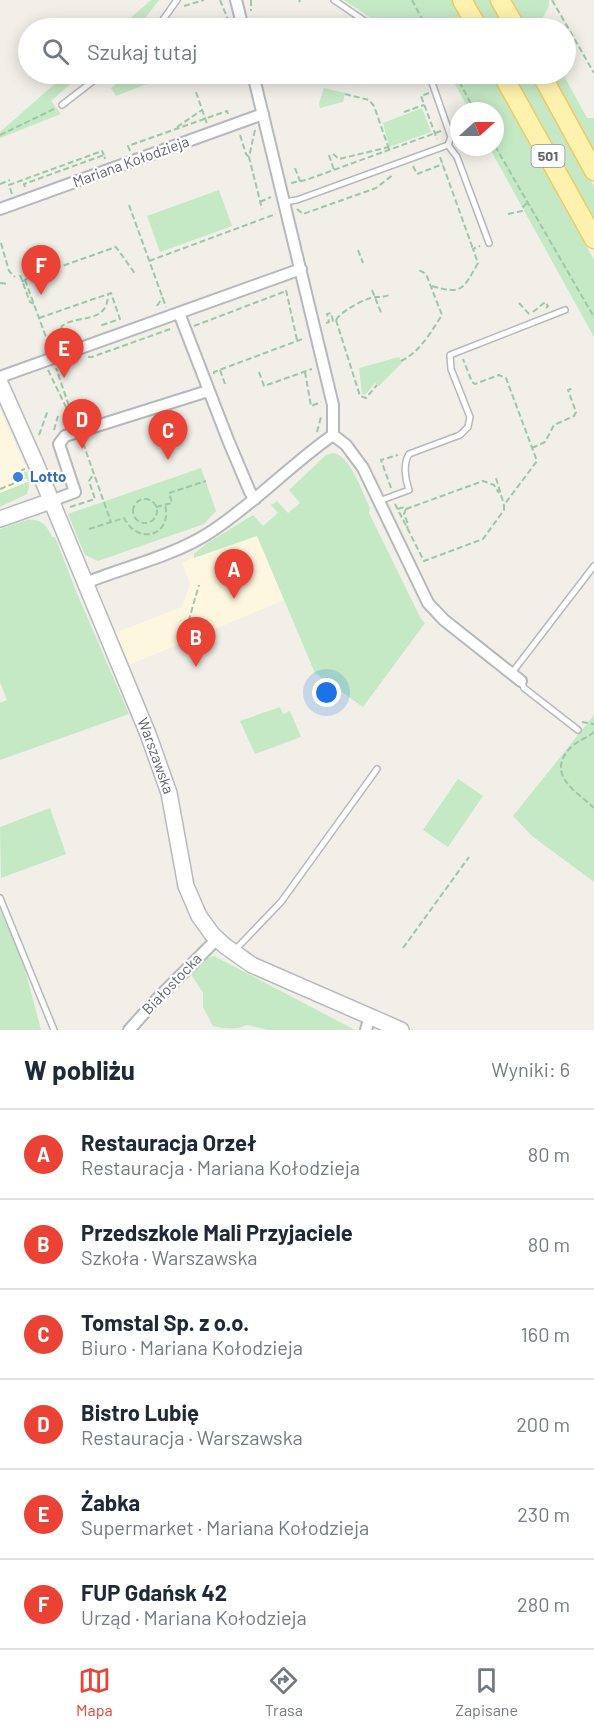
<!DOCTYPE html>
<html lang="pl">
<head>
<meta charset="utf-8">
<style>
	:root { --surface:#fff; --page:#f6f6f7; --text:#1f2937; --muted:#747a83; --line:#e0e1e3; --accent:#ea4335 }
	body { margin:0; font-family:Barlow,sans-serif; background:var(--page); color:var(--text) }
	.compass { position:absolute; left:450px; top:102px; width:54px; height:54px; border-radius:50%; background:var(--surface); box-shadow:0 3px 15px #0003; rotate:69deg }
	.you { position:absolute; left:327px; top:693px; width:21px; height:21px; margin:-15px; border:4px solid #fff; border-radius:50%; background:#1a73e8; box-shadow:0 0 0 9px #1a73e833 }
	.badge { display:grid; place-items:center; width:39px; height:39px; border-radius:50%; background:var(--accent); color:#fff; font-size:20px; font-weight:700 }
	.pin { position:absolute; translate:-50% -50px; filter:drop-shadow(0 2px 3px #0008) }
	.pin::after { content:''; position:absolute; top:32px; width:21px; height:18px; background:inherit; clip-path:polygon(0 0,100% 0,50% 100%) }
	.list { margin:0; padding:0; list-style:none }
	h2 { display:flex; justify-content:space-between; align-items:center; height:78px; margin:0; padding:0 24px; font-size:26px }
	h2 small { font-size:20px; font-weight:400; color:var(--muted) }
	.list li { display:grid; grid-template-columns:39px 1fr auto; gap:18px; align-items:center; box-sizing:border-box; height:90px; padding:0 24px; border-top:2px solid var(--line) }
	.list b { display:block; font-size:22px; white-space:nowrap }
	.list p { margin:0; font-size:20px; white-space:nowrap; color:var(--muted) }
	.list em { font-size:20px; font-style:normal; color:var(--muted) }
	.icon { flex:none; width:33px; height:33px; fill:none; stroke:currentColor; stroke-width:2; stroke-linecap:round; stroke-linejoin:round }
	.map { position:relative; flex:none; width:594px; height:1030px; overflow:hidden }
	.search { position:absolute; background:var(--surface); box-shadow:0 3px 15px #0003; left:18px; right:18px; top:18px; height:66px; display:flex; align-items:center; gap:15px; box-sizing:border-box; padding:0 21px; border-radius:33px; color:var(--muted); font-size:22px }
	.sheet { height:618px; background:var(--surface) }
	nav { display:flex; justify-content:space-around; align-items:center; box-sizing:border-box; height:84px; border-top:2px solid var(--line); background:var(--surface); font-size:16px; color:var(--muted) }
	nav a { display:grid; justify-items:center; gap:3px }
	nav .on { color:var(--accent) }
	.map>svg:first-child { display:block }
	.commercial { fill:#fef7e0 }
	.green { fill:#c5e8c5 }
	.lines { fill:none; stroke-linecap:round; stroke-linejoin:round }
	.lane-casing { stroke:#b5b8bc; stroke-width:8 }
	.street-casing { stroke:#b5b8bc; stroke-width:14 }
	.secondary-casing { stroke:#b6babf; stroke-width:18 }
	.primary-casing { stroke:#f2c960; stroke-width:21 }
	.path { stroke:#9cc7a9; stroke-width:2; stroke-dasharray:6 3; stroke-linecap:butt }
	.lane { stroke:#fff; stroke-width:5 }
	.street { stroke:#fff; stroke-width:10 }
	.secondary { stroke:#fff; stroke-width:15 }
	.primary { stroke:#fff2af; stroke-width:18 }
	.shop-dot { fill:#3f7fe0; stroke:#fff; stroke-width:2 }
	.labels { text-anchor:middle; stroke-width:4.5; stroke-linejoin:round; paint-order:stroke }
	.shield { fill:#fff; stroke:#8f9295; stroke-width:1.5 }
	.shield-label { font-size:14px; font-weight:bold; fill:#5f6368 }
	.street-label { font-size:15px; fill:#5f6368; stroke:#fff }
	.shop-label { font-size:15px; font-weight:bold; fill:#366cbe; stroke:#fff; text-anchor:start }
</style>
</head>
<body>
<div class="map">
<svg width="594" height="1030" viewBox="0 0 594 1030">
	<rect width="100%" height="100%" fill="#f1efe8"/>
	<!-- commercial -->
	<path class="commercial" d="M0,409L32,481L0,493Z
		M257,535L284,600L129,665L115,633L182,607L190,584L182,562Z"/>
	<!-- green -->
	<path class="green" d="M151,0H159L139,26L135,28H119Z
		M344,0H453L468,28H386Z
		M471,0H492L507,28H487Z
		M510,0H549V6L537,28H525Z
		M66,74H82L51,101L61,114L0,138V132Z
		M129,74H148L152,82L116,96L111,88Z
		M449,74H493L594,260V337L489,147H495V111H470Z
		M512,74H532L594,186V220Z
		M550,74H563L587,118H594V153Z
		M324,88L345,93L343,102L320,108L319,103Z
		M422,108L431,132L389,147L383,123Z
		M219,190L232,226L160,252L147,216Z
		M399,357L402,363L379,386L375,383L365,395L362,394L359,368Z
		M333,453C351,456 362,492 370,508L369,513L421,619L425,623L363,707L315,673L257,536L194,558V554L206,544L253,515L263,526L278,513L271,505L277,501L288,513L300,503L289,490L326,455Z
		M201,468L216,511L204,524L98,561L85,555L68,514Z
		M27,471L30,482L27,494L0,507V493L28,482L24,472Z
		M27,520C41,518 47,525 52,537H55L76,591L129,714L0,760V703L7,700L0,682V529Z
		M280,707L283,714L290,711L301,737L255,754L240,721Z
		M594,715V882L532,836L513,816Z
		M458,779L483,796L448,847L423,830Z
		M50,808L66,854L1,878L0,827Z
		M0,909L23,962L41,1030H0Z
		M214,956L355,1030H269L247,1025C236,1030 225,1029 213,1026L203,1007V993L190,973L204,959Z"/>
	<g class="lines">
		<defs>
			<path id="lane" d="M334,0L375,28
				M157,28L177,0
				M62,105L102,74
				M448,145L457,157L489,243
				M284,202L297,200L448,145L451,137L429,74
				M379,501L409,490C405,479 403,464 409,454L460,435L468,427L470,417L451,369L450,355L565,310
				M511,674L594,566
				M521,681L524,688L578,730
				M0,898L54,1030
				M234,951L281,902L377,769"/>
			<path id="street" d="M236,0L243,28
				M253,74L333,405V435
				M0,209L263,114
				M179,313L228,440L250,492L255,499
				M0,377L301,269
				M333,435L346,445L363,468L428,603L444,620L521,681
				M51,501L75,492L59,444L65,436L208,391
				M85,583C125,567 173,556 209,533C254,504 290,465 333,435
				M129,1030L157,999L217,939
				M366,1030L370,1016"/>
			<g id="secondary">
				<path id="s1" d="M0,383L36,464L148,734L169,793L186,886L199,916L212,934L225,946L252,965L401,1030"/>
				<path d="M0,519L51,501"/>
			</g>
			<path id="primary" d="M462,0L478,28
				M500,0L516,28
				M502,74L594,239
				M541,74L594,171"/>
		</defs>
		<!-- lane casing -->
		<use href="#lane" class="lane-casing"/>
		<!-- street casing -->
		<use href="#street" class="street-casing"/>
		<!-- secondary casing -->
		<use href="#secondary" class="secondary-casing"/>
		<!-- primary casing -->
		<use href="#primary" class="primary-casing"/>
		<!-- path -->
		<path class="path" d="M220,0L229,22
			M251,0V11
			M412,0L427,28
			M552,0L594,73
			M299,2L300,0
			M184,6L204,0
			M345,18L342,24L349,28
			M411,28L422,18
			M189,74L192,82
			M455,74L475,111
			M222,77L230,74
			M196,92L207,124
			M429,93L421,96L437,139
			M345,94L369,100L374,106L389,149
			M404,112L424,105
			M177,127L202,110
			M255,130L249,157L262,209
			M0,135L54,109
			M240,135L246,154L249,157
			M495,146L594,317
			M130,151L128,146L227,111L228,114
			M333,154L339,159L389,147
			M329,155L334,170
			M440,157L473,249
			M413,166L417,174L443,164
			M295,168L300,181
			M291,183L306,180L441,131
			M0,184L10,180
			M25,187L24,184L104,155L105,159
			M12,194L9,185L102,151L104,155
			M260,202L271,197
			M129,205L166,307
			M297,209L303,214L376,188L394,174
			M508,214L522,211V208L527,203
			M1,243L9,271L15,277
			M358,250L363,263
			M149,261L276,214
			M20,275L30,302L34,304
			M25,280L50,348
			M22,282L28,278L116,247L136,275
			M0,283L8,284
			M432,286C463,295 463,289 478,263L473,249L480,246
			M286,290L297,340
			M372,290L382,315
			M519,303L529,314
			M157,306L163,297
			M533,312L545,302L548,306L546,308
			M39,318L111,293L120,319L102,325L103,328
			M336,320L360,396L366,398L377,385
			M326,323L329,322L327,314L331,313L333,321L336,320C340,312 365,298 375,297C381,297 383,297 390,295
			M194,326L286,291
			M56,346L62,326C77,314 108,325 108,294
			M88,357H92L173,328
			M401,361C420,352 431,332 442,315L426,274L419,270
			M48,370L66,407L69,406L56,368
			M220,370L225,384
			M259,372L264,386L312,369
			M305,372L311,406L321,402
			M214,374V372L305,338
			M54,430L58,416
			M317,432L321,417
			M39,435L48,410
			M83,443L111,522
			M532,448L545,442L554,425L574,416L576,412L568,390L574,388
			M496,478L504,505
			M391,488L381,460L398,455
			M0,489L25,479L22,470L25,469
			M133 511a12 12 0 1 1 24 0a12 12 0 1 1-24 0Z
			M395,504L424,561L483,539L504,510V505L537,461L506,378L499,375L475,384L472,382L463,359
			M70,507L95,499L89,481L93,475
			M156,507L172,503L169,493L206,481
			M398,509L404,507L406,509L483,481L494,485L499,493
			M406,509L404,514L408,524L407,528
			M89,529L124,518C139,547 173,534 165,505
			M186,630L199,585
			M582,722L594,724
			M594,732C587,738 577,741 570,748C546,775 575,790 594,808
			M403,948L469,857"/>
		<!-- lane -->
		<use href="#lane" class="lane"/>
		<!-- street -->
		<use href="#street" class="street"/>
		<!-- secondary -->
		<use href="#secondary" class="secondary"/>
		<!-- primary -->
		<use href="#primary" class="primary"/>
	</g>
	<!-- markers -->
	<circle class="shop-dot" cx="18" cy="477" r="6"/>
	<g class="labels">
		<!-- shield labels -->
		<rect class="shield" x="531.5" y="145" width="33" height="22" rx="4.5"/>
		<g class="shield-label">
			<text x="548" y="161">501</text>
		</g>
		<!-- street labels -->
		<g class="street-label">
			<text transform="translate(131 162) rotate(-20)" y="5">Mariana Kołodzieja</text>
			<text dy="5" stroke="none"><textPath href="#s1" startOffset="404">Warszawska</textPath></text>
			<text transform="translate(172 984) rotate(-46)" y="5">Białostocka</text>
		</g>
		<!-- shop labels -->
		<g class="shop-label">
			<text x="30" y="482">Lotto</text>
		</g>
	</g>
</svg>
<svg class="compass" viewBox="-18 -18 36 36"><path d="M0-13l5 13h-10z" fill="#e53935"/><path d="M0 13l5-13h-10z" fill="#747a83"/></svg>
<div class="you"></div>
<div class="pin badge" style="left:234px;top:599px">A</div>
<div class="pin badge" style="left:196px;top:667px">B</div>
<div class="pin badge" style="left:168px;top:460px">C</div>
<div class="pin badge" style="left:82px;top:449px">D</div>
<div class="pin badge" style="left:64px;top:378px">E</div>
<div class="pin badge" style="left:41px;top:295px">F</div>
<div class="search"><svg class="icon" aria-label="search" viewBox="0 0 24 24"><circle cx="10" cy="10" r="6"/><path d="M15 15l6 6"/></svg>Szukaj tutaj</div>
</div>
<section class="sheet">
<h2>W pobliżu<small>Wyniki: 6</small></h2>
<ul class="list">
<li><span class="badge">A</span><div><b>Restauracja Orzeł</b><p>Restauracja · Mariana Kołodzieja</p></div><em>80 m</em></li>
<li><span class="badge">B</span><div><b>Przedszkole Mali Przyjaciele</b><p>Szkoła · Warszawska</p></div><em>80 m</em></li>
<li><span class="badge">C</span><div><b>Tomstal Sp. z o.o.</b><p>Biuro · Mariana Kołodzieja</p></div><em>160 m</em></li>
<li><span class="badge">D</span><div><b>Bistro Lubię</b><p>Restauracja · Warszawska</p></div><em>200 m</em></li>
<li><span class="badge">E</span><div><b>Żabka</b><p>Supermarket · Mariana Kołodzieja</p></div><em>230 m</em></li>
<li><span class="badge">F</span><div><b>FUP Gdańsk 42</b><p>Urząd · Mariana Kołodzieja</p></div><em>280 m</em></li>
</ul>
</section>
<nav>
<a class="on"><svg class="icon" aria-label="map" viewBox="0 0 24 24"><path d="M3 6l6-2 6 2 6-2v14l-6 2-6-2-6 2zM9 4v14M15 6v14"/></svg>Mapa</a>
<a><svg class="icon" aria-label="directions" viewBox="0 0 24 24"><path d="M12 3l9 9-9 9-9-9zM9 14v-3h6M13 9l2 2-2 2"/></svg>Trasa</a>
<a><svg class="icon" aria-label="saved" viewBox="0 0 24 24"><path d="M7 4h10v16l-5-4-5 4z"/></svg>Zapisane</a>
</nav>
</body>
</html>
